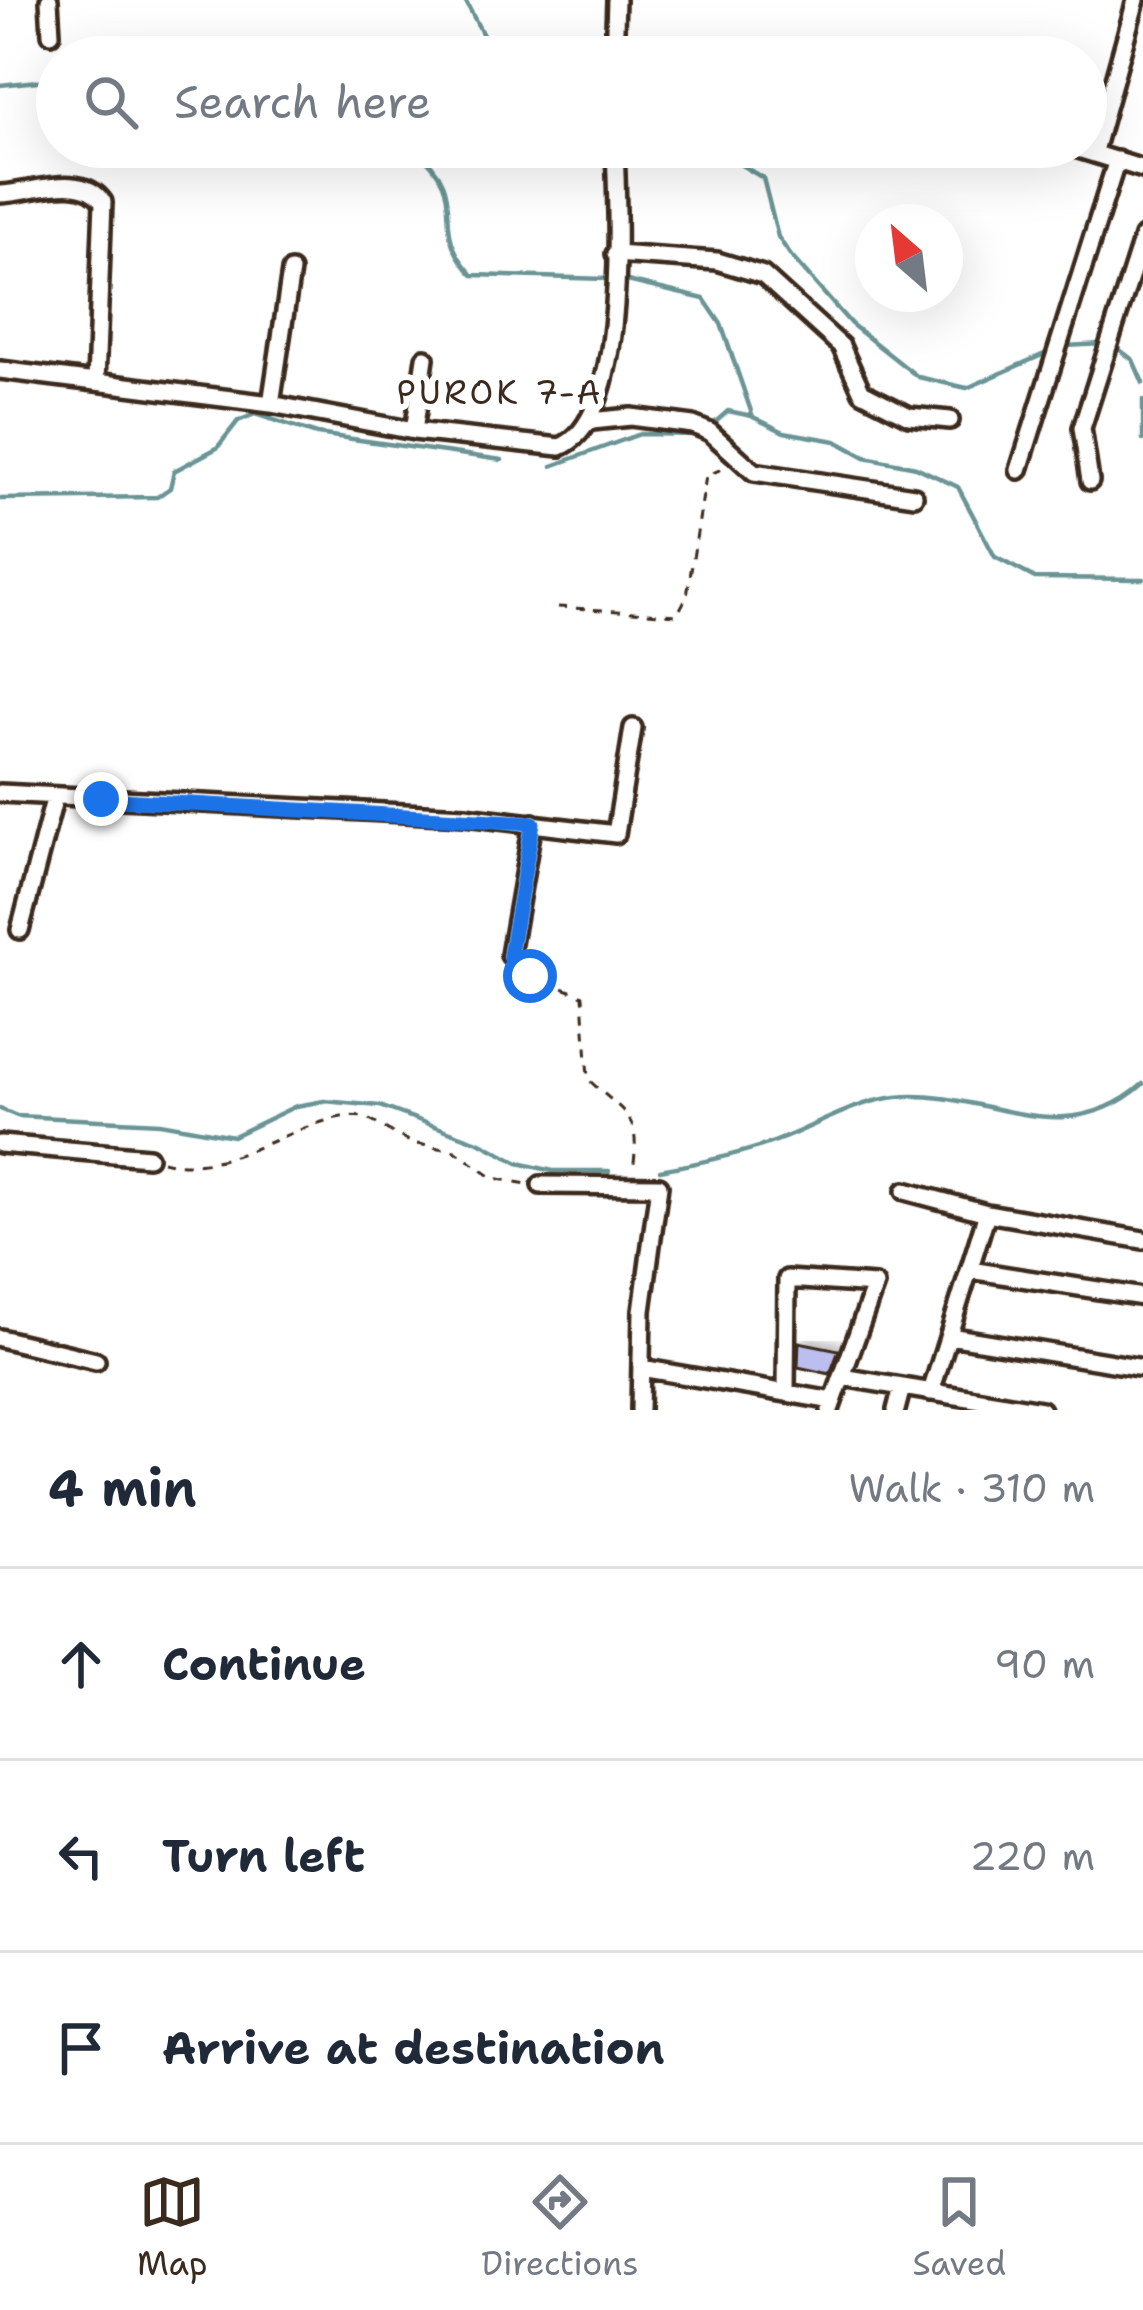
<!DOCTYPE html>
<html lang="en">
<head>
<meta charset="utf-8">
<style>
	:root { --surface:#fff; --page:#f6f6f7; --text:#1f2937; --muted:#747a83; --line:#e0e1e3; --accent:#3b2a1e }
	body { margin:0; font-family:"Shantell Sans",sans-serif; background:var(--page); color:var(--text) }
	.compass { position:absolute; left:855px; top:204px; width:108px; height:108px; border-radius:50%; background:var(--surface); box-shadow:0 12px 48px #0002; rotate:332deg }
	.stop { position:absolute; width:36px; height:36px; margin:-27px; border:9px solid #1a73e8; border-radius:50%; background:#fff }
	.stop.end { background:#1a73e8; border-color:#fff; box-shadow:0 3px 12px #0008 }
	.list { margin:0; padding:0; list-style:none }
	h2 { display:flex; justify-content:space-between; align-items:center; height:156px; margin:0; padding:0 48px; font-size:51px }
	h2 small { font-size:39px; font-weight:400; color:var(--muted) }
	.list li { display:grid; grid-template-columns:78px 1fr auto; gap:36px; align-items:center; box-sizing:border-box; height:192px; padding:0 48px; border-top:3px solid var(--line) }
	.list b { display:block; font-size:45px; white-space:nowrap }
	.list em { font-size:39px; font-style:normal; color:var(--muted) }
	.icon { flex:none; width:66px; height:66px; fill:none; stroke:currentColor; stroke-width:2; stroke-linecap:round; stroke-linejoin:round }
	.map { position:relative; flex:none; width:1143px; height:1410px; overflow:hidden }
	.search { position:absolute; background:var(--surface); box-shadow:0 12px 48px #0002; left:36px; right:36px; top:36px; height:132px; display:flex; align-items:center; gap:30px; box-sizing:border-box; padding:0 42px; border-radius:66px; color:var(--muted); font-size:45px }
	.sheet { height:732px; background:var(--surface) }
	nav { display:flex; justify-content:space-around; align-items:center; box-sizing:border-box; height:168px; border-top:3px solid var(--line); background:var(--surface); font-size:33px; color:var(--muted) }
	nav a { display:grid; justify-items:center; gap:6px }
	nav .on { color:var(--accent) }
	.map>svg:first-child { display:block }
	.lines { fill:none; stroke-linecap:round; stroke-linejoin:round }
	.stream { stroke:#6a9495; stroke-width:4.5 }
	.building { fill:#bcbef0; stroke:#3b2a1e; stroke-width:3; filter:url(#shadow) }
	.minor-casing { stroke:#3b2a1e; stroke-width:24 }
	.path { stroke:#3b2a1e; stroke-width:3; stroke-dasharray:9 9; stroke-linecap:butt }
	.minor { stroke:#fff; stroke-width:15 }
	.route { stroke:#1a73e8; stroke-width:15 }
	.labels { text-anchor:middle; stroke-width:12; stroke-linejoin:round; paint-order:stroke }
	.neighbourhood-label { font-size:33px; letter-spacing:3px; fill:#3b2a1e; stroke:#fff }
</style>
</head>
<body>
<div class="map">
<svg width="1143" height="1410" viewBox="0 0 1143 1410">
	<defs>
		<filter id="shadow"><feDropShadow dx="5.5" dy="-5.5" stdDeviation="6" flood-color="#0004"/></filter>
	</defs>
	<rect width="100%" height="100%" fill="#fff"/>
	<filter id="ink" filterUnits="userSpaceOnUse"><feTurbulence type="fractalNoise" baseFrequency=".00833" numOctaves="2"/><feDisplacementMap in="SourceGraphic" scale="24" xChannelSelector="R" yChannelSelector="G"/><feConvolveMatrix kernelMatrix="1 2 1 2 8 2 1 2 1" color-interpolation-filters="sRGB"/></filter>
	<g filter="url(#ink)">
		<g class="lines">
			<!-- stream -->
			<path class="stream" d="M465,0L494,57
				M0,85L57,79
				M413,147C477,200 423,223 473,275L607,279
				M711,147L763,178L778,237L791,256L851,324L918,377L967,388L1049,352
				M623,280L704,299L721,324L753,417L784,432L836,441L865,457L916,467L958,487L995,557L1035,578L1143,579
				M1066,346L1102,344
				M1116,347L1133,360L1143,383
				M1143,400V440
				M711,426L728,411L752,416
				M552,466L640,434L701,435
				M0,499L157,497L170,488L174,471L217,448L238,421L255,414L317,434L502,460
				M0,1109L17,1116L160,1123L233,1136L296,1106L324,1101L380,1106L481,1143L518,1163L553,1171H609
				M660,1170C699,1163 739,1155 776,1141C816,1126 853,1102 896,1097C981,1087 1061,1156 1143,1084"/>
		</g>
		<!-- building -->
		<path class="building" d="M799,1342L839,1350L830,1374L798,1367Z"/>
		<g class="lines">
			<defs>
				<path id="minor" d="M49,0L51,34
					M614,57L616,0
					M1072,147L1143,169
					M1094,151L1136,0
					M0,194C32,193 82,171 103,202L96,382
					M615,254L717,261L763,275L841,346L862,392L909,416L950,420
					M0,370L271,404L414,431L560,447C630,419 617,212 615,147
					M271,404L291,271
					M592,421L631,417L693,425L710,432L754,472L914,496
					M414,431L425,358
					M1019,470L1117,160
					M1090,481L1082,428L1143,237
					M0,793L465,816L616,834L633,728
					M20,930L55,796
					M510,955L533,823
					M0,1144L148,1157
					M541,1185L659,1186L642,1311L640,1410
					M905,1191L987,1213L1143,1240
					M970,1270L1143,1297
					M949,1336L1143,1368
					M0,1338L96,1361
					M641,1368L833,1401
					M842,1377L1041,1410
					M786,1392L787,1279L875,1285L830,1410
					M931,1392L987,1213
					M896,1410L902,1387"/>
			</defs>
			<!-- minor casing -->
			<use href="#minor" class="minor-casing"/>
			<!-- path -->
			<path class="path" d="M558,607L677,615L687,596L706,476L726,467
				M513,968L583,996L588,1079C623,1114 642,1112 633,1169
				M162,1161C228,1177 284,1126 347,1116L364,1117L412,1143L455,1151L493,1178L527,1184"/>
			<!-- minor -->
			<use href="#minor" class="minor"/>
		</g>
	</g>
	<g class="lines" filter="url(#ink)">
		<!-- route -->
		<path class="route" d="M101,799L533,823L510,955L513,968L530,976"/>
	</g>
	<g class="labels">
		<!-- neighbourhood labels -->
		<g class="neighbourhood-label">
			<text x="500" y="404">PUROK 7-A</text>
		</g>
	</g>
</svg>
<svg class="compass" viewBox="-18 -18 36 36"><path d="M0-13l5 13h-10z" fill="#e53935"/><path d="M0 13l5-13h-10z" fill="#747a83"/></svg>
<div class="stop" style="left:530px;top:976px"></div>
<div class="stop end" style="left:101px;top:799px"></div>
<div class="search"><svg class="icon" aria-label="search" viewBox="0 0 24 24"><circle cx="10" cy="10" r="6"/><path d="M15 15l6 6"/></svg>Search here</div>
</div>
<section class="sheet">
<h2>4 min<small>Walk · 310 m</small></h2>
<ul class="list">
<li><svg class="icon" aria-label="ahead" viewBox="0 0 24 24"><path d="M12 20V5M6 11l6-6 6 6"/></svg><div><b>Continue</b></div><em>90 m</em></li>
<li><svg class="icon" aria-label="left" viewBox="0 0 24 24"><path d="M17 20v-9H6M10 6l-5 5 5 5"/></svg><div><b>Turn left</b></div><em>220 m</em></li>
<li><svg class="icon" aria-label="arrive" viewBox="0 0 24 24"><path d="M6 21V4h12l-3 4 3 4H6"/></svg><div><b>Arrive at destination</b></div></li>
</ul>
</section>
<nav>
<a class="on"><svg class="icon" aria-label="map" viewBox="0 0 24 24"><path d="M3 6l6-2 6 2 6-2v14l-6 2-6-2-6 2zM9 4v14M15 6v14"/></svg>Map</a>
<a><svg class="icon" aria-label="directions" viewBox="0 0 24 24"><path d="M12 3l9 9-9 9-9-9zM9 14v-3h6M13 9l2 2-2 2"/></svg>Directions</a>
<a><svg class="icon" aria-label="saved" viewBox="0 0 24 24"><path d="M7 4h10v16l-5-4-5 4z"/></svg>Saved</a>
</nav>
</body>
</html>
